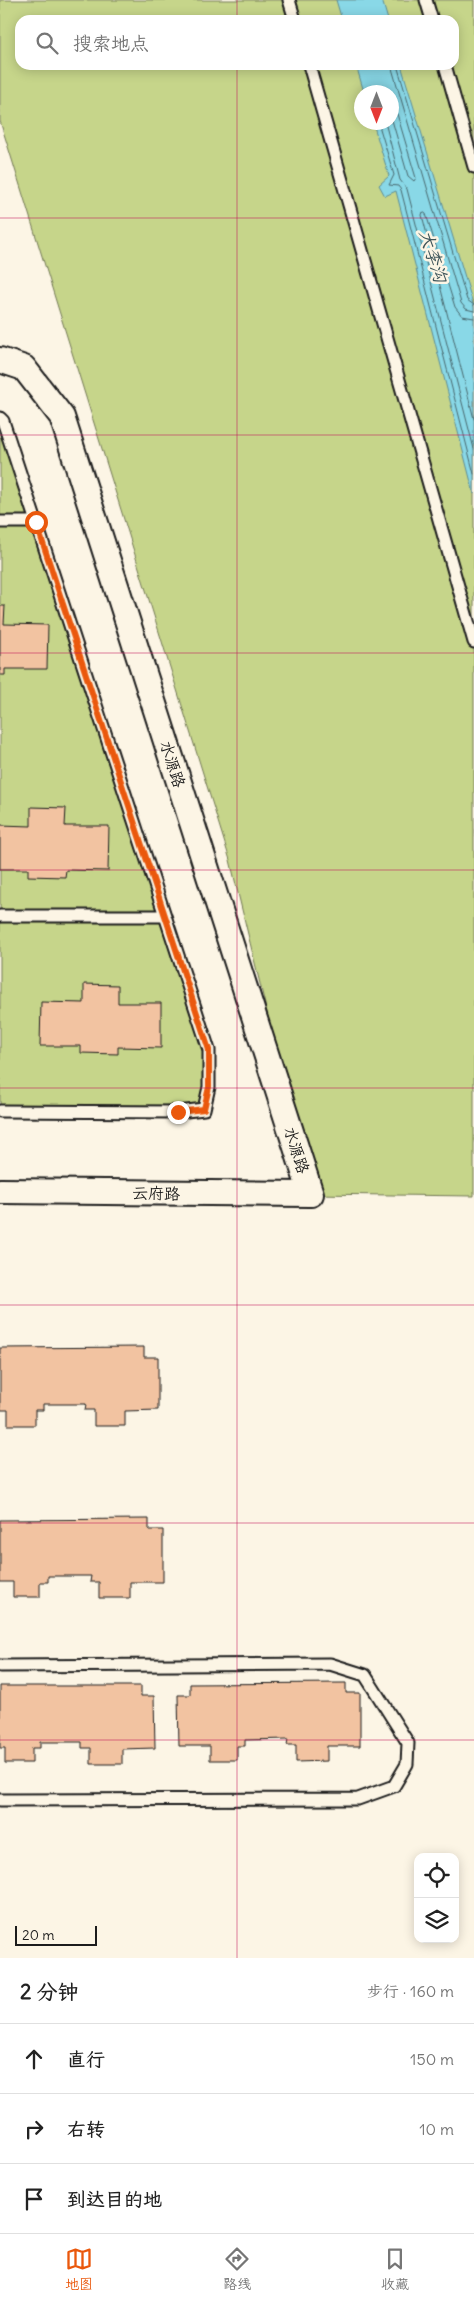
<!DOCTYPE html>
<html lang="zh">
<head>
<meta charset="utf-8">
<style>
	:root { --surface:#fff; --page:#f6f6f6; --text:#222; --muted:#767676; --line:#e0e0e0; --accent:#ea580c }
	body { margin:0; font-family:Delius,"LXGW WenKai TC",sans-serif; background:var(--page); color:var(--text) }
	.controls { position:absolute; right:15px; bottom:15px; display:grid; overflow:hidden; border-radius:10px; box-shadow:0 2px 12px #0003 }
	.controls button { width:45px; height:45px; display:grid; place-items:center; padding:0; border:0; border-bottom:1px solid var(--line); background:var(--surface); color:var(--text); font:25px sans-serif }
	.compass { position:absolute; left:354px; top:85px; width:45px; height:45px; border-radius:50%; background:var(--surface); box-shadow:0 2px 12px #0003; rotate:180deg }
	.scale { position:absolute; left:15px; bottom:12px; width:82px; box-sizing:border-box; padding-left:5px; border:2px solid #1c1c1c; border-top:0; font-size:14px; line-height:18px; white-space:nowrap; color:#1c1c1c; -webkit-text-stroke:4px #fcf5e5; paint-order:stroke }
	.stop { position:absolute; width:15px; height:15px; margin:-11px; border:4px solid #ea580c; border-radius:50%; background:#fff }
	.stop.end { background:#ea580c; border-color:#fff; box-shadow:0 1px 5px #0008 }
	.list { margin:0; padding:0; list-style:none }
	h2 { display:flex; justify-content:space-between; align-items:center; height:65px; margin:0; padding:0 20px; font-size:21px }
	h2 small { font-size:16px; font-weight:400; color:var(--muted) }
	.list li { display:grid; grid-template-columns:32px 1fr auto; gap:15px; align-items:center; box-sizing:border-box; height:70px; padding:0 20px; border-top:1px solid var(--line) }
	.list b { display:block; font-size:19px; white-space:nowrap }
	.list em { font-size:16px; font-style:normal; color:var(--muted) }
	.icon { flex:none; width:28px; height:28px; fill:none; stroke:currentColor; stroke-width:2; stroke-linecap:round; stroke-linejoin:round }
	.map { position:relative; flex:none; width:474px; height:1958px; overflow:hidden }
	.search { position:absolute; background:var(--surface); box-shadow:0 2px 12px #0003; left:15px; right:15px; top:15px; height:55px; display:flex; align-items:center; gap:12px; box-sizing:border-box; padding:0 18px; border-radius:15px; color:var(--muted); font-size:19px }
	.sheet { height:275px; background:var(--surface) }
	nav { display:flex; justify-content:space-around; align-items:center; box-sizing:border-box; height:70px; border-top:1px solid var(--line); background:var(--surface); font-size:14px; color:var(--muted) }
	nav a { display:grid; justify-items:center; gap:2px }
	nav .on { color:var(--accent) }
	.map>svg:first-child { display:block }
	.green { fill:#c6d58a; stroke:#717853; fill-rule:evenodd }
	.water { fill:#89d8e7; stroke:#5d8d96 }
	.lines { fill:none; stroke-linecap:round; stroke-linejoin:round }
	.shore { stroke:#48676d; stroke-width:1 }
	.building { fill:#f2c3a1; stroke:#1c1c1c }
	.lane-casing { stroke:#1c1c1c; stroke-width:15 }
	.street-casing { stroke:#1c1c1c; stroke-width:28 }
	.lane { stroke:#fcf5e5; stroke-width:11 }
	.street { stroke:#fcf5e5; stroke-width:24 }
	.route { stroke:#ea580c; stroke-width:6 }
	.grid { fill:none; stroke:#c2185b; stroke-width:1; stroke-opacity:0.55 }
	.labels { text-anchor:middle; stroke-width:5; stroke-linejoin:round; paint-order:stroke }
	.street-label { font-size:16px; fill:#1c1c1c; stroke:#fcf5e5 }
	.water-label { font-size:18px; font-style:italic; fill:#3d5459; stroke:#fcf5e5 }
</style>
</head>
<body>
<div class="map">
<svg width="474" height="1958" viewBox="0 0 474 1958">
	<rect width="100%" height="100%" fill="#fcf5e5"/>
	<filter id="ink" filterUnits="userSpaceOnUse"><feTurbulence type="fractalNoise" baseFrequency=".02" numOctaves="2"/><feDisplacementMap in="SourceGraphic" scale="10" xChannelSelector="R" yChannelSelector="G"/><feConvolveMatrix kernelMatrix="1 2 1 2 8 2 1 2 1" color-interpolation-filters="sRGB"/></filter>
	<g filter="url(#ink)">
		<!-- green -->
		<path class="green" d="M0,0H474V1196L311,1194L230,860L0,121ZM20,20H454V65H20ZM362,92H392V122H362Z
			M0,418L209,1050L204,1109H0Z"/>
		<!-- water -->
		<path class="water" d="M336,0H382L388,20H342Z
			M356,65H401L474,307V494L396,191L385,196L379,185L389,176L373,123L392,122V92H364Z"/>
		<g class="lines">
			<!-- shore -->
			<path class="shore" d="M391,65L461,303L466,309L474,311
				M397,65L467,300L474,305
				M392,97L416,178L414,181L408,176L392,120
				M378,122L394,175L389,185L398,186L401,190L474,474
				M385,122L400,180L407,189L474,449
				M474,318L462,316L455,307L426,214L423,212L422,215L474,419"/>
		</g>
		<!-- building -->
		<path class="building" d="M0,606H5L4,624L48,625L47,669H5V675H0Z
			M31,807L66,808L65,826H109L108,871L66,870L65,877L28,876V869H0V825L31,826Z
			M84,984L118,985V1003H161V1048L118,1047V1054L81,1053V1046H40L41,1002L84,1003Z
			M144,1347V1357H158V1410L125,1411V1426H94V1410H85L86,1404H43V1410H35V1425H8V1410H0V1348Z
			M149,1519V1530H163V1582H130V1598H99V1582H90L91,1576H48V1582H40V1597H13V1582H0V1520Z
			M346,1683V1693H360V1746H327V1761L296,1762V1745H287L288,1739L245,1740V1746H237V1760H210V1746H179L178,1695H190V1684Z
			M0,1686H141V1696H154L155,1748L122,1749V1764H91V1748H82V1742H40V1748H32V1763H5V1748H0Z"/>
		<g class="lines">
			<defs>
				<path id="lane" d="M289,0L295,20
					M426,0L432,20
					M309,65L474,642
					M445,65L474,167
					M0,418L3,421L209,1050V1087L204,1109L178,1112L0,1111
					M0,522H36
					M0,916H165
					M0,1666L330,1664L365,1675L408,1743L407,1764L394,1786L358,1799L0,1800"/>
				<path id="street" d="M0,360L24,368L62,417L311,1194L0,1191"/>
			</defs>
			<!-- lane casing -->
			<use href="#lane" class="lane-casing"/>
			<!-- street casing -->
			<use href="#street" class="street-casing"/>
			<!-- lane -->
			<use href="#lane" class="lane"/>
			<!-- street -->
			<use href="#street" class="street"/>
		</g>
	</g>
	<g class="lines" filter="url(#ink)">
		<!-- route -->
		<path class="route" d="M36,522L209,1050V1087L204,1109L178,1112"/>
	</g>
	<!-- grid -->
	<path class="grid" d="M237,0V20M237,65V1958M0,218H474M0,435H474M0,653H474M0,870H474M0,1088H474M0,1305H474M0,1523H474M0,1740H474"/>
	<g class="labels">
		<!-- street labels -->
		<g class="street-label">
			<text transform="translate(173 764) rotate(72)" y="6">水源路</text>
			<text transform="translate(297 1150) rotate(72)" y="6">水源路</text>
			<text transform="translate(156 1193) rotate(1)" y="6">云府路</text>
		</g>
		<!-- water labels -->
		<g class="water-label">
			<text transform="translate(433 256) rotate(73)" y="6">大李沟</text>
		</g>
	</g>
</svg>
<div class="controls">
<button><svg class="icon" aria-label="locate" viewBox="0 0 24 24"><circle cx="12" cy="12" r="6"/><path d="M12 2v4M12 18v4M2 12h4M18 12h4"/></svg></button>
<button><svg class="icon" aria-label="layers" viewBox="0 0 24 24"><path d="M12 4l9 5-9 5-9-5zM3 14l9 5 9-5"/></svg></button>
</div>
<svg class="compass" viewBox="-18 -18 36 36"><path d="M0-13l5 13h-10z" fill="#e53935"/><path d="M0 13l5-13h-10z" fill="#767676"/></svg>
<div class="scale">20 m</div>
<div class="stop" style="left:36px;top:522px"></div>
<div class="stop end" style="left:178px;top:1112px"></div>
<div class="search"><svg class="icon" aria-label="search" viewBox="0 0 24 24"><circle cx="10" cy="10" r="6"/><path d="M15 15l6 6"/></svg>搜索地点</div>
</div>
<section class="sheet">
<h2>2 分钟<small>步行 · 160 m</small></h2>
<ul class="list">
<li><svg class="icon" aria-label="ahead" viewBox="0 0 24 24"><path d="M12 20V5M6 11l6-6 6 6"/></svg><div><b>直行</b></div><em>150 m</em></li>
<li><svg class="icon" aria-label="right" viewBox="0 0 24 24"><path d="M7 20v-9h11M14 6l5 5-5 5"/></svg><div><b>右转</b></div><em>10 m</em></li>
<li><svg class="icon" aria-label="arrive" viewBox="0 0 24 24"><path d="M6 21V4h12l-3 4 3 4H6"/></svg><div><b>到达目的地</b></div></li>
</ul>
</section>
<nav>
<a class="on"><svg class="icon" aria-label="map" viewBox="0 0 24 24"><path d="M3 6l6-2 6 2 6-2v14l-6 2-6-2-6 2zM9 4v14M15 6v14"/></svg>地图</a>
<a><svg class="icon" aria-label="directions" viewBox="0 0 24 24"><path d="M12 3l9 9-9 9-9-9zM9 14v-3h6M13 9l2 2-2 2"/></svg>路线</a>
<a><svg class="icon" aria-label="saved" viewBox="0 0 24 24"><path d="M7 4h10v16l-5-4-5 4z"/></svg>收藏</a>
</nav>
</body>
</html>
